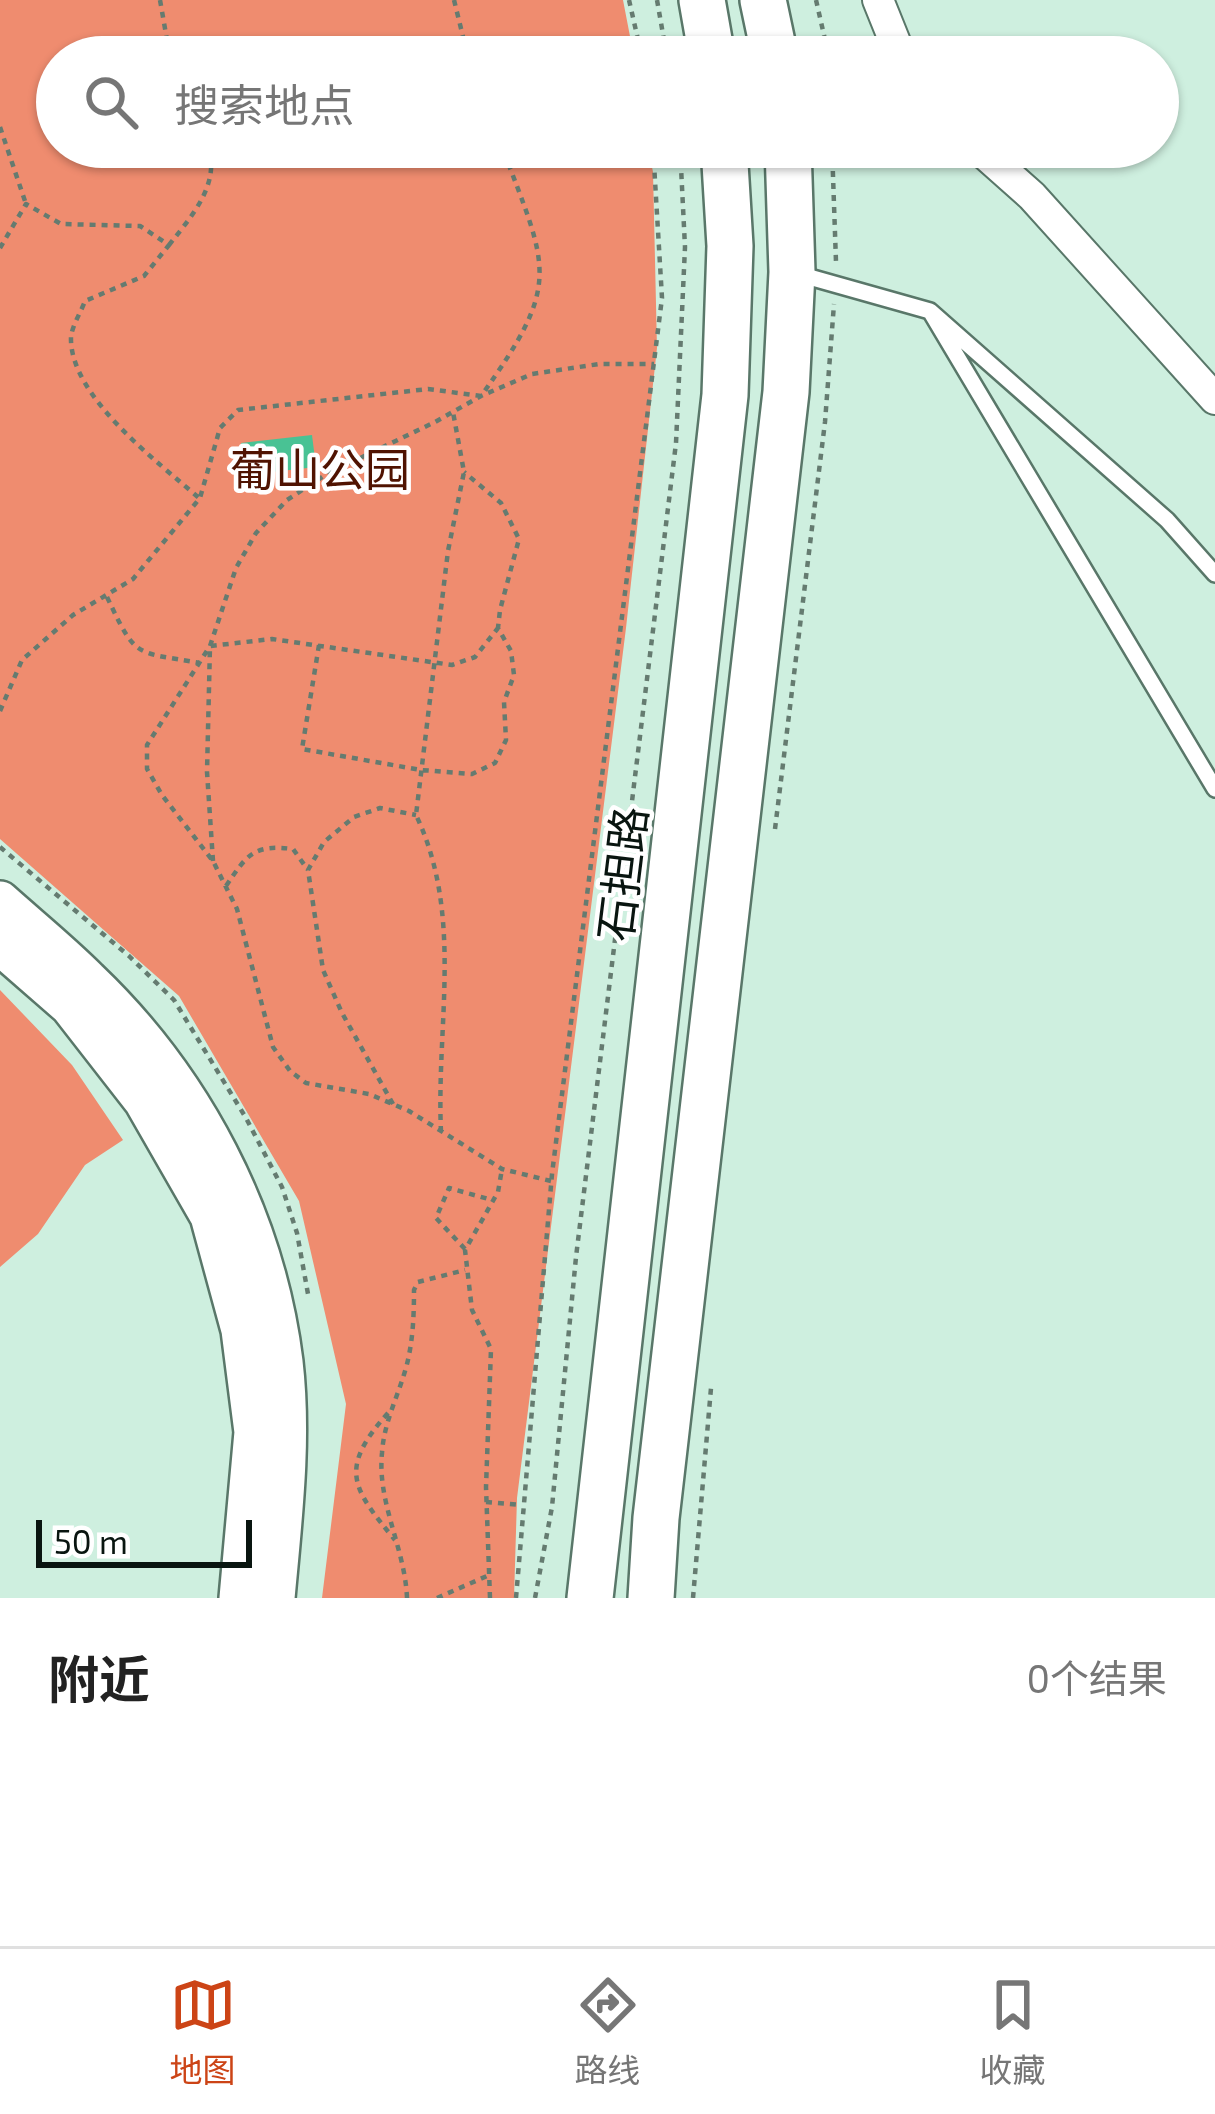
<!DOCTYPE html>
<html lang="zh">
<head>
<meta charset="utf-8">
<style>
	:root { --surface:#fff; --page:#f6f6f6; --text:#222; --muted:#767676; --line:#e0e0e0; --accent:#cc4416 }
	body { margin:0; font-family:"Exo 2","Noto Sans SC",sans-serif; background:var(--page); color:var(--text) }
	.scale { position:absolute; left:36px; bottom:30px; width:216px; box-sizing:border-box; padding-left:12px; border:6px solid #091510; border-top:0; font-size:33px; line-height:42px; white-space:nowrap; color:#091510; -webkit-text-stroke:9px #fff; paint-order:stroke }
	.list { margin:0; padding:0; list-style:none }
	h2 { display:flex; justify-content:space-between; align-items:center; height:156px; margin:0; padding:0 48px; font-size:51px }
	h2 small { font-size:39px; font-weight:400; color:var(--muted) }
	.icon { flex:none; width:66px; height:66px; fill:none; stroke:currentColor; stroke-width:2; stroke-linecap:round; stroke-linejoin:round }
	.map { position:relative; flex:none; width:1215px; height:1598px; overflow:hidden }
	.search { position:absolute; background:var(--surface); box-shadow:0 3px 9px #0004; left:36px; right:36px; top:36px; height:132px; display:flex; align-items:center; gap:30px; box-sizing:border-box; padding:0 42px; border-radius:66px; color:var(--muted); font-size:45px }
	.sheet { height:348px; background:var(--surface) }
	nav { display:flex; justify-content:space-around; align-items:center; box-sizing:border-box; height:168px; border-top:3px solid var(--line); background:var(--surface); font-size:33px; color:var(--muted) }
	nav a { display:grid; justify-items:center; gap:6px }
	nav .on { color:var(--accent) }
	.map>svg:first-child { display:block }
	.forest { fill:#ef8c6f }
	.building { fill:#49c294 }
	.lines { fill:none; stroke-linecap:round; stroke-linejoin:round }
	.service-casing { stroke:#597769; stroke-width:20 }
	.minor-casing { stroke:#597769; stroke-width:34 }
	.secondary-casing { stroke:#597769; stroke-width:44 }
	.primary-casing { stroke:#597769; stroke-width:50 }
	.path { stroke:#657b70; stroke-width:4.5; stroke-dasharray:6 6; stroke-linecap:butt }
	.service { stroke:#fff; stroke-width:15 }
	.minor { stroke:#fff; stroke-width:30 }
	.secondary { stroke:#fff; stroke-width:39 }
	.primary { stroke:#fff; stroke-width:45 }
	.labels { text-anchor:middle; stroke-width:9; stroke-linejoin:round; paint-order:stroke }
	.park-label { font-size:45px; fill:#501301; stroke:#fff }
	.street-label { font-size:45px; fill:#091510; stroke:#fff }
</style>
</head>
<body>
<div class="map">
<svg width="1215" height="1598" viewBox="0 0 1215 1598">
	<rect width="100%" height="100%" fill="#ceefdf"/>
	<!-- forest -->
	<path class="forest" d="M0,0H623L634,57H57V147H648L653,172L657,348L626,628L517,1498L514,1598H322L346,1404L299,1201L179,996L0,839Z
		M0,990L72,1065L123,1140L85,1165L38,1234L0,1267Z"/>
	<!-- building -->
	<path class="building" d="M312,435L316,467L245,475L241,443Z"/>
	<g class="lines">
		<defs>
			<path id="service" d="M795,273L930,311L1167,520L1215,574
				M930,311L1215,789"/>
			<path id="minor" d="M878,0L901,57
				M977,147L1032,196L1215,399"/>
			<path id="secondary" d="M0,901C29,927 60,952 88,980C193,1080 265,1217 283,1362C292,1440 282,1520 275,1598
				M0,945L70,1006L144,1101L210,1216L241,1330L254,1432L239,1598"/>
			<path id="primary" d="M702,0L712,57
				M763,0L775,57
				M590,1598L725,395L730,246L724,147
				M651,1598L656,1518L786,392L792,272L788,147"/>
		</defs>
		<!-- service casing -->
		<use href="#service" class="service-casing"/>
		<!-- minor casing -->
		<use href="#minor" class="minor-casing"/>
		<!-- secondary casing -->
		<use href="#secondary" class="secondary-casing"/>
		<!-- primary casing -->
		<use href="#primary" class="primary-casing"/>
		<!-- path -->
		<path class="path" d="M160,0L170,57
			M454,0L468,57
			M629,0L642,57
			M657,0L667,57
			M816,0L829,57
			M0,127L26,204
			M832,147L836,262
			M169,245C191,217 221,184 208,147
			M0,248L26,204L61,224L140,226L169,245L144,276L85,301C81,312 72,326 71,337C69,396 158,462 199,498
			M107,597C137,660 134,651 200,663
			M319,645L302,749L421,770L472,774L495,763L506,740L504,702L514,675L511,651L498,628L500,610L519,539L501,503L464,472
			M0,711L22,660L73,615L133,579L200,498L220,428L238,410L428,389L481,396C562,283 549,271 502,147
			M775,829L825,422L834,304
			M0,847L129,956L174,1000L246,1118L282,1187L297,1233L308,1294
			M213,861L207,772L210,646L272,639L452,665L475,657L498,628
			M226,886C247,855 253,844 293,849L308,870
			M393,1104L342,1013L323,970L308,870L324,842L354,817L380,808L416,815
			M441,1132C436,1024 464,916 416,815L448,551L464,472L453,412
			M551,1181L502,1169L409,1111L369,1094L306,1083L290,1071L273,1047L237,909L213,861L162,795L147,769V745L210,646L236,568L256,533L287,500L325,475L435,422L481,396L532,374L599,364H654
			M465,1249L436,1218L449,1188L492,1200
			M388,1413C338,1469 352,1488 395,1540
			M486,1502L521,1505
			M407,1598C405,1548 377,1503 382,1453C384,1421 399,1395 407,1364C413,1340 414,1315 414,1290L418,1282L465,1270
			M437,1598L487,1576
			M490,1598L486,1487L491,1349L472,1310L465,1250L498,1192L502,1169
			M516,1598L552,1174L662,298L653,147
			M535,1598L552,1507L576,1257L676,443L685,247L680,147
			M693,1598L711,1388"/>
		<!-- service -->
		<use href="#service" class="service"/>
		<!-- minor -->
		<use href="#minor" class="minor"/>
		<!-- secondary -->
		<use href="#secondary" class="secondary"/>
		<!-- primary -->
		<use href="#primary" class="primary"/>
	</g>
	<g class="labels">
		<!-- park labels -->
		<g class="park-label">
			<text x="320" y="486">葡山公园</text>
		</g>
		<!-- street labels -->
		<g class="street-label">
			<text transform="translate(623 874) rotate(-83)" y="16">石担路</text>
		</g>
	</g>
</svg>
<div class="scale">50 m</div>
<div class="search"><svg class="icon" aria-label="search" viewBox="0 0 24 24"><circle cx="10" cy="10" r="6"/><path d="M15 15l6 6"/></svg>搜索地点</div>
</div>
<section class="sheet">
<h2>附近<small>0个结果</small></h2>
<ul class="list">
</ul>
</section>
<nav>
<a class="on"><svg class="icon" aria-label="map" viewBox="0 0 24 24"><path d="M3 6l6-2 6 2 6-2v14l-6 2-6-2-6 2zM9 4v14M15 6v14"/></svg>地图</a>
<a><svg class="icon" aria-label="directions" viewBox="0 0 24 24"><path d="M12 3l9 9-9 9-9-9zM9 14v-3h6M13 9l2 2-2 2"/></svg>路线</a>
<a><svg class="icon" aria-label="saved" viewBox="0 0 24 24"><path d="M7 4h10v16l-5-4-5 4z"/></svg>收藏</a>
</nav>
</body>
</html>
